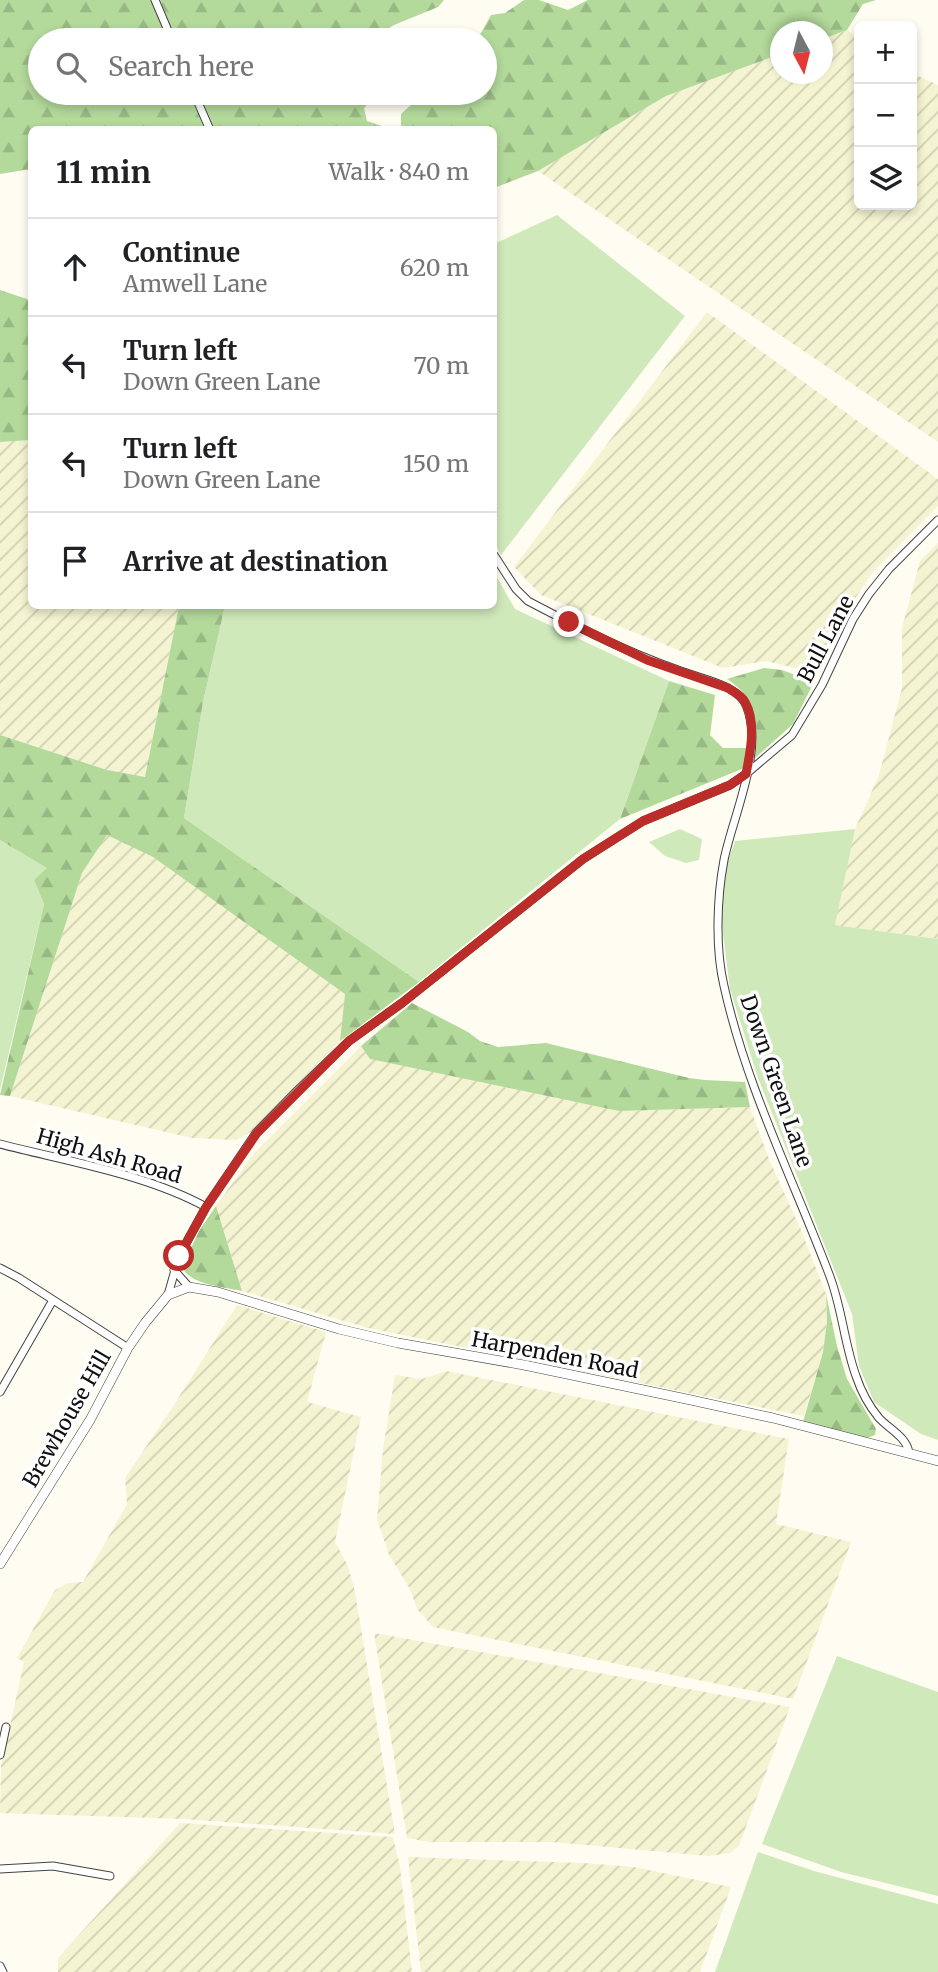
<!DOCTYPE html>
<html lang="en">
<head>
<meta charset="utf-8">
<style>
	:root { --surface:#fff; --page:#f2f2f2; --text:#202124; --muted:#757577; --line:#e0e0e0 }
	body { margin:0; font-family:Merriweather,serif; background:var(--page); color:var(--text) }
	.controls { position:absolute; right:21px; top:21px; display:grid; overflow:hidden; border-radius:10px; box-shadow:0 4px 10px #0003 }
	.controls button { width:63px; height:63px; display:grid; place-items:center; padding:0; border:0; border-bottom:2px solid var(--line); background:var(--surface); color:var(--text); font:35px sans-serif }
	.compass { position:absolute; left:770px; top:21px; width:63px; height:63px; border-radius:50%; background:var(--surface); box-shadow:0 4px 10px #0003; rotate:173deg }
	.stop { position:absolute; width:21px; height:21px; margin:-16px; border:5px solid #bc2c29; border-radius:50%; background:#fff }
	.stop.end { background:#bc2c29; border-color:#fff; box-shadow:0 2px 7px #0008 }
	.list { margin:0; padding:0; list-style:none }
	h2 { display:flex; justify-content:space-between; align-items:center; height:91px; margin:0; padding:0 28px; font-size:30px }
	h2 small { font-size:23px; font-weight:400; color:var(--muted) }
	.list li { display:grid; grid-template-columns:46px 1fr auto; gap:21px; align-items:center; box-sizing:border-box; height:98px; padding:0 28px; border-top:2px solid var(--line) }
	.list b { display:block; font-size:26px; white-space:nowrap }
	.list p { margin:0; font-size:23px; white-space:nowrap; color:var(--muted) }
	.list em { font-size:23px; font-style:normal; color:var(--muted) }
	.icon { flex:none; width:38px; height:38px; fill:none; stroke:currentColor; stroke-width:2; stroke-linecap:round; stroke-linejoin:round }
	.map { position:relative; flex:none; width:938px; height:1972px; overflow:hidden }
	.search { position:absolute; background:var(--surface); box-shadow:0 4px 10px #0003; left:28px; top:28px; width:469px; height:77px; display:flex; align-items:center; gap:18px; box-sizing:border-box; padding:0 24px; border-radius:38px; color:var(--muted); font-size:26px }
	.panel { position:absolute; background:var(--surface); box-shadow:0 4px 10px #0003; left:28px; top:126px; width:469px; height:483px; border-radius:10px }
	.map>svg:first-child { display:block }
	.farmland { fill:url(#farmland-furrows) }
	.green { fill:#d0e9bb }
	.forest { fill:url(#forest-firs) }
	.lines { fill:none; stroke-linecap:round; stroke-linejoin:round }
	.minor-casing { stroke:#424242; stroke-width:9 }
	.tertiary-casing { stroke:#424242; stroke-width:10 }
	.minor { stroke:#fff; stroke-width:7 }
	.tertiary { stroke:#fff; stroke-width:9 }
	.route { stroke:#bc2c29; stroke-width:9 }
	.labels { text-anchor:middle; stroke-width:7; stroke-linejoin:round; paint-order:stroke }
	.street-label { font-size:21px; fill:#0f0f0f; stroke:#fff }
</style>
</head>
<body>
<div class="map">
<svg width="938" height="1972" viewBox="0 0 938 1972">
	<defs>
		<pattern id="farmland-furrows" width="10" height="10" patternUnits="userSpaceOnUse" patternTransform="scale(1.75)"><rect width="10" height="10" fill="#f4f4d2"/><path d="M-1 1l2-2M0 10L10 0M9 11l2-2" fill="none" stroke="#d0d0b3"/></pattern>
		<pattern id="forest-firs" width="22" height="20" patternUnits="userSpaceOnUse" patternTransform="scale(1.75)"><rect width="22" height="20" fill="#b3d99b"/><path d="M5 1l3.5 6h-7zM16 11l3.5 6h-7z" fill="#99b984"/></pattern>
	</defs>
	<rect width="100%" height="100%" fill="#fffdf1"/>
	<!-- farmland -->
	<path class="farmland" d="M847,30L859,38V205H912V73L938,85V442L538,171L666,96L780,54V74H822L823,39Z
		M707,312L938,479V506L873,572L841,619L811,672L766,661L723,668L541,595L514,567Z
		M31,440L32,606H179L145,778L107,770L0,735V442Z
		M938,543V939L834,925L855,829L879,775L902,688V628L920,561Z
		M107,834L153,857L345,994L340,1041L251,1132L236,1140L192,1138L10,1096L82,873Z
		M361,1046L371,1059L619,1111L750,1107L769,1159L801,1230L826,1294L827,1322L823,1352L804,1416L368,1328L242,1291L216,1206L255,1152Z
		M237,1305L326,1332L307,1402L361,1417L335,1542L348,1566L355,1592L395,1834L183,1819L0,1813L1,1766L24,1662L17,1658L55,1590L68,1583L83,1582L127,1504L125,1478L172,1408Z
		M446,1371L789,1439L776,1524L851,1542L793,1699L433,1627L417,1609L410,1589L389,1555L377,1519L383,1449L395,1375L422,1379Z
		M374,1633L790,1707L739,1846L730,1853L709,1856L552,1842H429L407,1838Z
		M180,1823L393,1837L400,1867L412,1972H58V1958Z
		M408,1857L584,1863L634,1867L731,1887L700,1972H421Z"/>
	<!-- green -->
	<path class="green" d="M557,215L685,316L501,555L494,542V244Z
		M494,572L515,609L669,681L620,819L419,982L184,818L203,702L225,606H494Z
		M680,829L702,839L699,860L686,863L665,856L649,842Z
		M855,829L835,925L938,939V1440L921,1434L874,1402L859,1366L852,1314L758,1078L730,989L721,918L727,863L735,841Z
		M0,840L48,868L34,880L44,904L0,1090Z
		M837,1656L938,1692V1896L841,1872L762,1844Z
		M758,1852L814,1871L938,1904V1972H715Z"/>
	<!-- forest -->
	<path class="forest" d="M0,0H153L169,40H40V93H191L206,129L32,130L31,169L0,174Z
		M160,0H444L438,7L394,25L369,40H353L340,32L292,40H176Z
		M524,0H539L568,10L588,0H876L863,4L847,30L823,39L822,32H780V54L666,96L538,171L494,188V130L401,129V114L424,93H485V40H477L491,15L505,13Z
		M197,93H378L364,108L367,121L391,129H212Z
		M0,290L27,299L31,303V440L0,442Z
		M179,606H225L203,702L184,818L419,982L340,1041L345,994L153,857L107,835L82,873L10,1096L0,1095L44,904L34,880L47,868L0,840V735L107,770L145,777Z
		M764,668L782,670L814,682L793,724L755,758C756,723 759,700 727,679Z
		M669,681L715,695L710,735L723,748H749L744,768L620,819Z
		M412,1003L468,1032L480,1041L498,1047L546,1043L689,1078L705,1080L745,1082L750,1107L619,1111L370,1059L361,1046Z
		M216,1206L242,1291C224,1287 190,1285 182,1267L199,1231Z
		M826,1294L837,1346L847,1379L876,1429L875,1435L867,1438L803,1422L823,1352L827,1322Z"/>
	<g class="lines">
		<defs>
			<path id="minor" d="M155,0L172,40
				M194,93L210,130
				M494,555L516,589L528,601C585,631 640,659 702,678C716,683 739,689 746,705C765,750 733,815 724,860C717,897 715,948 724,986C746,1086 793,1179 829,1274C842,1307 844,1343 856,1376C861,1391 869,1406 879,1418C889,1429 907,1437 909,1453
				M0,1144C66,1161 146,1174 206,1207
				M0,1268L19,1278L128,1348
				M174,1270L189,1287
				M168,1295L179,1256L206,1207L256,1133L297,1091L349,1041L402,1003L583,859L643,821L730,785L746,774L792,735L822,685L853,619L869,594L889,569L938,520
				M0,1392L53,1300
				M0,1755L6,1727
				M0,1869L53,1866L110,1876
				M0,1966L3,1972"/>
			<path id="tertiary" d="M0,1564L90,1420L128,1348L145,1323L168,1295L189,1287L218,1292L339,1329L398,1343L524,1365L691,1400L773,1418L938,1461"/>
		</defs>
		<!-- minor casing -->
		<use href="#minor" class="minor-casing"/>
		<!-- tertiary casing -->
		<use href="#tertiary" class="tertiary-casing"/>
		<!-- minor -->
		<use href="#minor" class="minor"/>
		<!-- tertiary -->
		<use href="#tertiary" class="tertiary"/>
	</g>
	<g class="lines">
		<!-- route -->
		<path class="route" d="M179,1256L206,1207L257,1133L349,1041L402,1003L583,859L643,821L730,785L746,774C750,753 757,723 745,702C742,696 734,692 728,688L647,660L569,622"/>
	</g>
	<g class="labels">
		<!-- street labels -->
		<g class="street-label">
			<text transform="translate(826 639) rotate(-62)" y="7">Bull Lane</text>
			<text transform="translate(776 1081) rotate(71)" y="7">Down Green Lane</text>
			<text transform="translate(109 1156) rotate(16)" y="7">High Ash Road</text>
			<text transform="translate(555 1355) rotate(11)" y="7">Harpenden Road</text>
			<text transform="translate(67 1419) rotate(-60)" y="7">Brewhouse Hill</text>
		</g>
	</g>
</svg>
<div class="controls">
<button>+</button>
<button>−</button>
<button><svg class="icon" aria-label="layers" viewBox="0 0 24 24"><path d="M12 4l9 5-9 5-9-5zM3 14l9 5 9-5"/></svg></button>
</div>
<svg class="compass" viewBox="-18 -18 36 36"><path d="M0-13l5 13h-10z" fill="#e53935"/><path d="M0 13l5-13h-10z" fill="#757577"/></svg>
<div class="stop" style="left:179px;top:1256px"></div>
<div class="stop end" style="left:569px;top:622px"></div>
<div class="search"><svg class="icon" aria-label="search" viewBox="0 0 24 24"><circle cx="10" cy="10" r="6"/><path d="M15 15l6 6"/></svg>Search here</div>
<section class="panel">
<h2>11 min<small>Walk · 840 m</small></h2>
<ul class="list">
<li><svg class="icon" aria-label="ahead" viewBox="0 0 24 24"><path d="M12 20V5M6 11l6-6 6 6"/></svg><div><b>Continue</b><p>Amwell Lane</p></div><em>620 m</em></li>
<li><svg class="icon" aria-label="left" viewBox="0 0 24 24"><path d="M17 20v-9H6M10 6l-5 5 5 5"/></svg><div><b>Turn left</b><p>Down Green Lane</p></div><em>70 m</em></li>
<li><svg class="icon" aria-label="left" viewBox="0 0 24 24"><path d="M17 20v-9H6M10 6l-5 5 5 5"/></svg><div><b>Turn left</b><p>Down Green Lane</p></div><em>150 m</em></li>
<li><svg class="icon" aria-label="arrive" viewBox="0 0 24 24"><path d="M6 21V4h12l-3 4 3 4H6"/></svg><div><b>Arrive at destination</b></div></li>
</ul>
</section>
</div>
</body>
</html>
